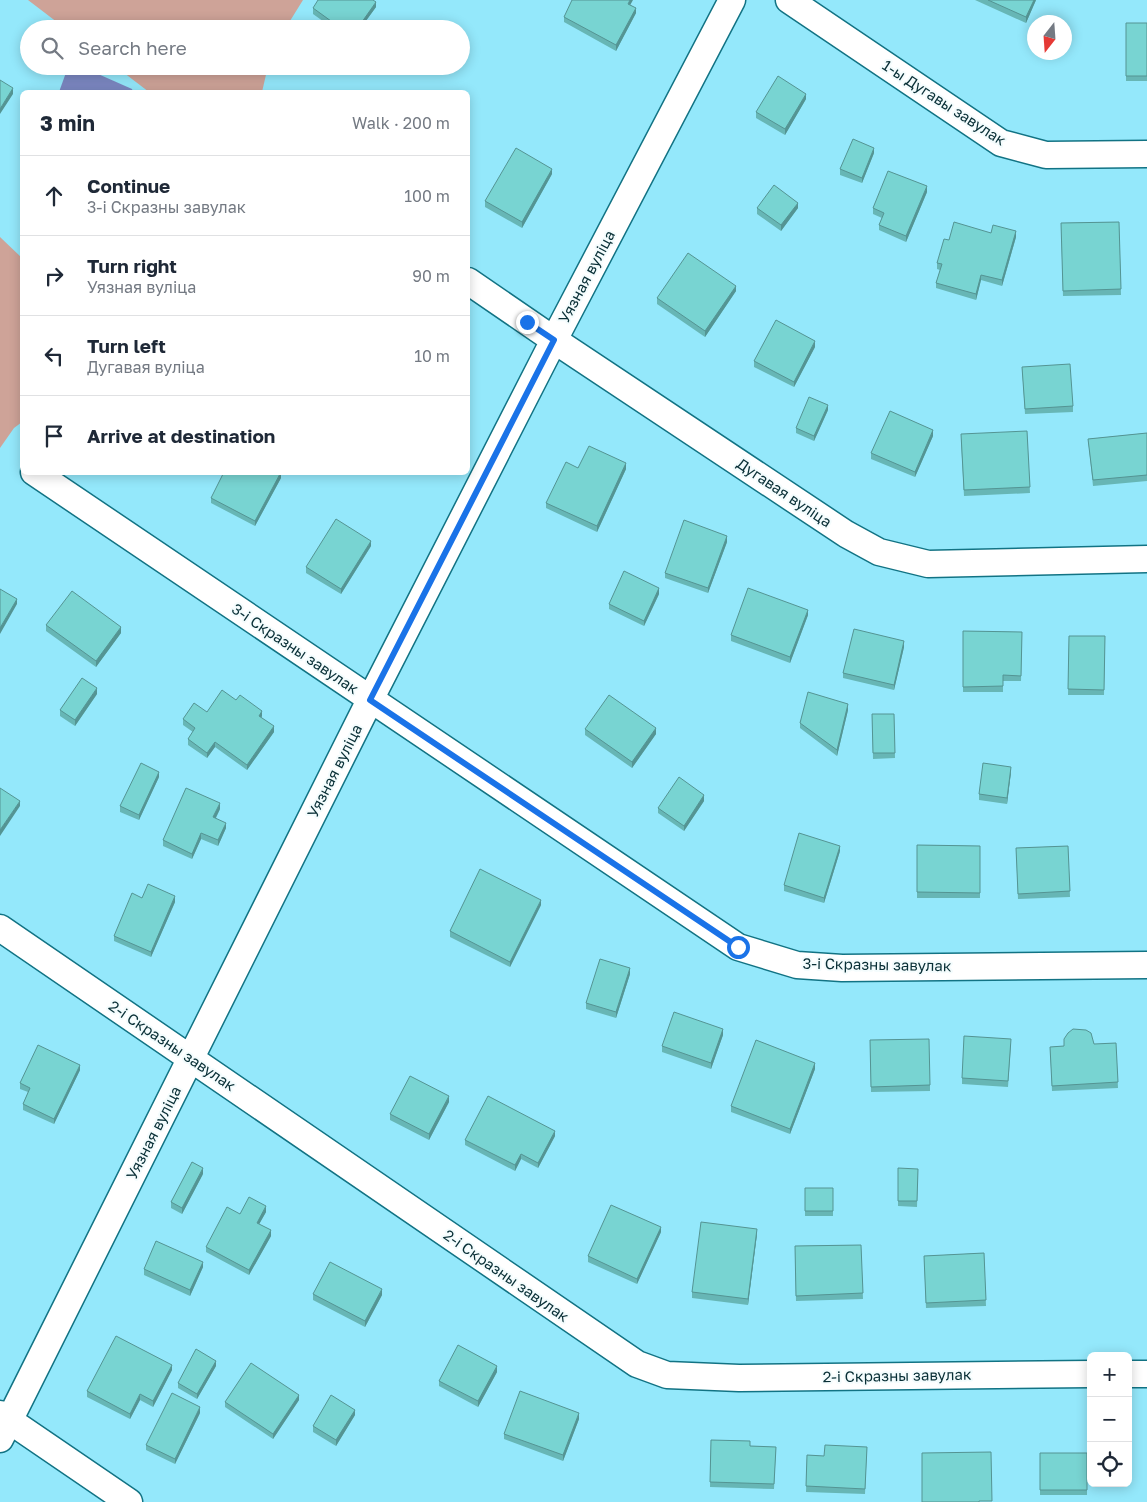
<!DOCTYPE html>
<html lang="en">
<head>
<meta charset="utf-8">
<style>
	:root { --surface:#fff; --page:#f2f2f3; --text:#1f2937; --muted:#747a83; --line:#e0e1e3 }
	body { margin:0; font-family:"Golos Text",sans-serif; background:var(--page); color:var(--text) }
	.controls { position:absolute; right:15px; bottom:15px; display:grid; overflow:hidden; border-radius:8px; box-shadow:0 2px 12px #0003 }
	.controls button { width:45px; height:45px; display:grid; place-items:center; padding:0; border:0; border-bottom:1px solid var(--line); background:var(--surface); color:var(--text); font:25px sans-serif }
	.compass { position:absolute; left:1027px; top:15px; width:45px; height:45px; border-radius:50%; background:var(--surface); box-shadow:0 2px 12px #0003; rotate:197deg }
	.stop { position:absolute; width:15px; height:15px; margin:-11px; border:4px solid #1a73e8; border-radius:50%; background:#fff }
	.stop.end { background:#1a73e8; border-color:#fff; box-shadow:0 1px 5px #0008 }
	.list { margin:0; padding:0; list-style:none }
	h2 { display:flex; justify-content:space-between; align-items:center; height:65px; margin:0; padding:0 20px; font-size:21px }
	h2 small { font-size:16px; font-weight:400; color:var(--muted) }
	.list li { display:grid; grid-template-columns:32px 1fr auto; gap:15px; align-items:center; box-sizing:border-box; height:80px; padding:0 20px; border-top:1px solid var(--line) }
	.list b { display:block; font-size:19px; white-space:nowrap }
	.list p { margin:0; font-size:16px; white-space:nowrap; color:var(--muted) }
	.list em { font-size:16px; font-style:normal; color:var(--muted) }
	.icon { flex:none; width:28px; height:28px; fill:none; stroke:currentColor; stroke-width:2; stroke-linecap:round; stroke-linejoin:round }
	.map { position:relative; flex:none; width:1147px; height:1502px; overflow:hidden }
	.search { position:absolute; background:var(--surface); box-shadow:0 2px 12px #0003; left:20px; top:20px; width:450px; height:55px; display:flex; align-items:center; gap:12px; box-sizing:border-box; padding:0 18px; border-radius:28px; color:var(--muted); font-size:19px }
	.panel { position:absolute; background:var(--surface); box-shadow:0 2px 12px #0003; left:20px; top:90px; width:450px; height:385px; border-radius:8px }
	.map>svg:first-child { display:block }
	.green { fill:#cea398 }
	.water { fill:#7b87c1 }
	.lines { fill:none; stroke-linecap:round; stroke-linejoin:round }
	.street-casing { stroke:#127384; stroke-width:29 }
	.street { stroke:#fff; stroke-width:26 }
	.wall { fill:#67b6b5 }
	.shaded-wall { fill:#549493 }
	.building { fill:#78d4d2; stroke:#549493 }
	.route { stroke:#1a73e8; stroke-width:6 }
	.labels { text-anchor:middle; stroke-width:4; stroke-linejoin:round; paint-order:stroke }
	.street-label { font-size:15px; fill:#092f36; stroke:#f4fcfd }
</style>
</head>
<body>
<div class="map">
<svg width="1147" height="1502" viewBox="0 0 1147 1502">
	<rect width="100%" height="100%" fill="#94e8fb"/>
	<!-- green -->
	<path class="green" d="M28,0H303L285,29H66Z
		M115,66H268L262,92H149Z
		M0,237L22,258V422L14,428L0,448Z"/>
	<!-- water -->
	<path class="water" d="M71,66H80L132,89L133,92H59L68,67Z"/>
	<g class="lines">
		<defs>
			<path id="street" d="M789,0L1001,143L1046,155L1147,154
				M468,281L554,340L846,534L879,552L928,564L1147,559
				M34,472L738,947L797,965L842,968L1147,965
				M0,928L637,1364L667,1375L739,1378L1091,1374
				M1128,1374H1147
				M0,1414L129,1502
				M0,1439L370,700L554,340L732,0"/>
		</defs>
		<!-- street casing -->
		<use href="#street" class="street-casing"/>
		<!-- street -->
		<use href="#street" class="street"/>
	</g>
	<!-- wall -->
	<path class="wall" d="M975,0H1036L1026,23Z
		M631,5L636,13L616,51L564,22V17Z
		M376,7L360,29H334L313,14V8Z
		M1126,23H1147V81H1126Z
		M806,99L785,135L756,118V112Z
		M874,153L862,183L840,175V169Z
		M552,174L522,228L485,207V201Z
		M927,192L906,242L879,230V225L882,218L873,214V208Z
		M757,208H798L781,231L757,214Z
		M1119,222L1121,295L1063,296L1061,223Z
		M991,233L1016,237L1002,286L981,280L976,300L936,288V283L940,270L937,269V263L949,240Z
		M736,291L705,337L657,304V298Z
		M815,347L794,387L754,367V361Z
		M1022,367L1073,406V412L1025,414Z
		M828,410L814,441L796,433V428Z
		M1027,431L1030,493L964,496L961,440Z
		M1147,433V481L1093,486L1088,439Z
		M933,436L915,477L871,459V453Z
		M578,468L626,469L597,532L546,508V503Z
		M281,478L255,526L211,503V498Z
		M727,542L708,593L665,578V573Z
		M371,546L341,594L306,573V567Z
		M659,594L644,626L609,609V604Z
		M808,615L790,663L731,641V635Z
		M46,625L121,633L96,667L46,631Z
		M963,631L1022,632L1021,681H1003V692H963Z
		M1069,636H1105L1104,695H1068Z
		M904,647L894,690L843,678V673Z
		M97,694L75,726L60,716V710Z
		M236,700L262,716L261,718L274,732L247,770L215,747L207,758L188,745V739L193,732L183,725V719L207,712Z
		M848,710L837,756L800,728V723Z
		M872,714H894L895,758L873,759Z
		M585,729L656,734L632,768L585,735Z
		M1011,772L1007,804L979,800V794Z
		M159,777L139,820L120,812V806Z
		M704,801L684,831L658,813V808Z
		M220,809L216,818L226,828L218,846L201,839L192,859L163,846V840Z
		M917,845L980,846V898H917Z
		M1068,846L1070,897L1018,899L1016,848Z
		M840,851L824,903L784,891V885Z
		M142,898L175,902L151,957L114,941V936Z
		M541,905L510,967L450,937V931Z
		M630,974L616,1018L586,1009V1003Z
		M723,1035L711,1069L662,1052V1046Z
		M870,1040L930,1085V1091L871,1092Z
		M1116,1043L1118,1088L1052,1091L1050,1047Z
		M1011,1044L1008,1087L962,1084V1078Z
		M815,1069L790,1134L731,1112V1106Z
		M80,1070L54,1124L23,1110V1104L28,1092L20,1089V1083Z
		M449,1102L429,1140L390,1120V1114Z
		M555,1136L538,1168L521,1159L515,1171L465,1145V1140Z
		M918,1169L917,1207L898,1206V1201Z
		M203,1174L182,1214L171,1208V1202Z
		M805,1188H833V1216H805Z
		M266,1212L259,1224L271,1236L249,1275L206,1252V1247L240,1214Z
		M661,1232L637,1284L588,1262V1256Z
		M757,1234L748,1305L692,1298V1292Z
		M861,1245L863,1299L796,1301L795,1246Z
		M984,1253L986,1306L926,1308L924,1256Z
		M203,1267L190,1296L144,1275V1269Z
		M313,1294L382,1295L365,1327L313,1300Z
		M216,1366L197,1399L178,1388V1383Z
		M172,1370L153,1407L140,1400L130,1419L87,1397V1391Z
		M497,1372L478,1407L439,1386V1381Z
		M299,1400L273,1439L225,1407V1402Z
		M200,1413L175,1464L146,1450V1445Z
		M355,1415L336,1446L313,1432V1426Z
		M579,1419L563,1461L504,1439V1434Z
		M711,1440L750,1446L776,1447L774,1489L710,1487Z
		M867,1447L865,1494L806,1492L807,1455L824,1456Z
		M1040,1453H1087V1495H1040Z"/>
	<!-- shaded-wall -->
	<path class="shaded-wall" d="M630,0H633L628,9V4Z
		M1034,0H1036L1026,23V17Z
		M376,2V7L360,29H357Z
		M636,8V13L616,51V45Z
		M13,88V94L0,114V109Z
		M806,94V99L785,135V129Z
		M874,148V153L862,183V178Z
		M552,169V174L522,228V222Z
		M927,186V192L906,242V236Z
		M798,203V208L781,231V225Z
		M1016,231V237L1002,286V280Z
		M981,275V280L976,300V294Z
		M736,286V291L705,337V331Z
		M815,341V347L794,387V382Z
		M828,405V410L814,441V436Z
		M933,430V436L915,477V472Z
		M626,463V469L597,532V526Z
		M281,472V478L255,526V521Z
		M727,536V542L708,593V588Z
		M371,541V546L341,594V589Z
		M659,588V594L644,626V621Z
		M17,599V604L0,634V628Z
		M808,610V615L790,663V657Z
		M121,627V633L96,667V661Z
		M904,641V647L894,690V685Z
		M97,688V694L75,726V720Z
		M848,704V710L837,756V750Z
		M262,711V716L259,721V716Z
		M274,726V732L247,770V765Z
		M656,728V734L632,768V762Z
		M215,742V747L207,758V753Z
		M1011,767V772L1007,804V798Z
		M159,772V777L139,820V815Z
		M704,795V801L684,831V826Z
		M20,801V806L0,836V830Z
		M220,803V809L213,823V817Z
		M226,823V828L218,846V840Z
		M201,833V839L192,859V854Z
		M840,846V851L824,903V898Z
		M175,896V902L151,957V952Z
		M541,900V905L510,967V962Z
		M630,968V974L616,1018V1012Z
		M723,1029V1035L711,1069V1063Z
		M815,1063V1069L790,1134V1129Z
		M80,1065V1070L54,1124V1119Z
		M449,1096V1102L429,1140V1134Z
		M555,1131V1136L538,1168V1163Z
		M521,1154V1159L515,1171V1165Z
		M203,1168V1174L182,1214V1208Z
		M266,1206V1212L257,1228V1223Z
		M661,1227V1232L637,1284V1279Z
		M757,1229V1234L748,1305V1299Z
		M271,1230V1236L249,1275V1270Z
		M203,1262V1267L190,1296V1290Z
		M382,1289V1295L365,1327V1321Z
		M216,1361V1366L197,1399V1394Z
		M172,1365V1370L153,1407V1401Z
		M497,1366V1372L478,1407V1401Z
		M140,1394V1400L130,1419V1414Z
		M299,1395V1400L273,1439V1434Z
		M200,1407V1413L175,1464V1459Z
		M355,1410V1415L336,1446V1440Z
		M579,1413V1419L563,1461V1455Z"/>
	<!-- building -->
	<path class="building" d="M318,0H373L376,2L357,29H342L313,8Z
		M572,0H630L628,4L636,8L616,45L564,17Z
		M988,0H1034L1026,17Z
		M1126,23H1147V76H1126Z
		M778,76L806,94L785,129L756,112Z
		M0,80L13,88L0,109Z
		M853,139L874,148L862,178L840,169Z
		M516,148L552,169L522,222L485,201Z
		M888,171L927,186L906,236L879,225L884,213L873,208Z
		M774,185L798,203L781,225L757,208Z
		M954,222L991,233L993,225L1016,231L1002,280L981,275L976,294L936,283L942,264L937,263L944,239L949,240Z
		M1119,222L1121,289L1063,291L1061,223Z
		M688,253L736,286L705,331L657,298Z
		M776,320L815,341L794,382L754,361Z
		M1070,364L1073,406L1025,409L1022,367Z
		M809,397L828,405L814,436L796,428Z
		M890,411L933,430L915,472L871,453Z
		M1027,431L1030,487L964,490L961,434Z
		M1147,433V475L1093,480L1088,439Z
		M589,446L626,463L597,526L546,503L566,462L578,468Z
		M224,472H281L255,521L211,498Z
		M336,519L371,541L341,589L306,567Z
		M684,520L727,536L708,588L665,573Z
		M624,571L659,588L644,621L609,604Z
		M748,588L808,610L790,657L731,635Z
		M0,589L17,599L0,628Z
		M72,591L121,627L96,661L46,625Z
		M854,629L904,641L894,685L843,673Z
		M963,631L1022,632L1021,676L1003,675V686L963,687Z
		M1069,636H1105L1104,690L1068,689Z
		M82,678L97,688L75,720L60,710Z
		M222,690L236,700L240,695L262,711L259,716L274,726L247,765L215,742L207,753L188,739L195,728L183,719L194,703L207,712Z
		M808,692L848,704L837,750L800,723Z
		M609,695L656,728L632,762L585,729Z
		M872,714H894L895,753H873Z
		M141,763L159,772L139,815L120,806Z
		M983,763L1011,767L1007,798L979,794Z
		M679,777L704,795L684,826L658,808Z
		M0,788L20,801L0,830Z
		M186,788L220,803L213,817L226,823L218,840L201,833L192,854L163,840Z
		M799,833L840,846L824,898L784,885Z
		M917,845L980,846V893L917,892Z
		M1068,846L1070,891L1018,894L1016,848Z
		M480,869L541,900L510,962L450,931Z
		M148,884L175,896L151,952L114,936L132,893L142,898Z
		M600,959L630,968L616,1012L586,1003Z
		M674,1012L723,1029L711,1063L662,1046Z
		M1073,1029L1086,1030L1091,1033L1094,1044L1116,1043L1118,1082L1052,1086L1050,1047L1064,1046V1039L1068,1033Z
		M964,1036L1011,1039L1008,1081L962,1078Z
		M929,1039L930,1085L871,1087L870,1040Z
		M756,1040L815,1063L790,1129L731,1106Z
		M38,1045L80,1065L54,1119L23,1104L30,1088L20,1083Z
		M410,1076L449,1096L429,1134L390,1114Z
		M488,1096L555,1131L538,1163L521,1154L515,1165L465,1140Z
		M192,1162L203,1168L182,1208L171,1202Z
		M898,1168L918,1169L917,1201H898Z
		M805,1188H833V1211H805Z
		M249,1197L266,1206L257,1223L271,1230L249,1270L206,1247L227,1207L240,1214Z
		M611,1205L661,1227L637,1279L588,1256Z
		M701,1222L757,1229L748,1299L692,1292Z
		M156,1241L203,1262L190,1290L144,1269Z
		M861,1245L863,1293L796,1296L795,1246Z
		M984,1253L986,1300L926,1303L924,1256Z
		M330,1262L382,1289L365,1321L313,1294Z
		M116,1336L172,1365L153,1401L140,1394L130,1414L87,1391Z
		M458,1345L497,1366L478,1401L439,1381Z
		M196,1349L216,1361L197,1394L178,1383Z
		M251,1363L299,1395L273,1434L225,1402Z
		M520,1391L579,1413L563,1455L504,1434Z
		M172,1393L200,1407L175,1459L146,1445Z
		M331,1395L355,1410L336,1440L313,1426Z
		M711,1440L750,1441V1446L776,1447L774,1484L710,1482Z
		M825,1445L867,1447L865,1489L806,1486L807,1455L824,1456Z
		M991,1452L992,1501H979V1502H922V1453Z
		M1040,1453H1087V1490H1040Z"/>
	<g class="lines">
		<!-- route -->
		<path class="route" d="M527,322L554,340L370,700L738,947"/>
	</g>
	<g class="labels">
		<!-- street labels -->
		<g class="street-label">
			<text transform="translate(944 103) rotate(33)" y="5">1-ы Дугавы завулак</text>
			<text transform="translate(587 277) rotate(-62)" y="5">Уязная вуліца</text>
			<text transform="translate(784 493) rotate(34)" y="5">Дугавая вуліца</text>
			<text transform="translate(295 649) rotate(34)" y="5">3-і Скразны завулак</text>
			<text transform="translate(335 771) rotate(-63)" y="5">Уязная вуліца</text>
			<text transform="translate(877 965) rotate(1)" y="5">3-і Скразны завулак</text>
			<text transform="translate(172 1046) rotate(34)" y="5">2-і Скразны завулак</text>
			<text transform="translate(154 1133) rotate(-63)" y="5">Уязная вуліца</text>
			<text transform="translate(506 1276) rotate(35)" y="5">2-і Скразны завулак</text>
			<text transform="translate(897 1376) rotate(-1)" y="5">2-і Скразны завулак</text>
		</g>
	</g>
</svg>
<div class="controls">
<button>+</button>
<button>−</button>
<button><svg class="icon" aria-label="locate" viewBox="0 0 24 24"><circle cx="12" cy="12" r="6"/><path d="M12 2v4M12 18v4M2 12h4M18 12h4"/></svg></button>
</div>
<svg class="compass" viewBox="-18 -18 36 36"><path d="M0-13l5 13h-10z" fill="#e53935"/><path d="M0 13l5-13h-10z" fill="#747a83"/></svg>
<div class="stop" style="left:738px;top:947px"></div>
<div class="stop end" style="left:527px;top:322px"></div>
<div class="search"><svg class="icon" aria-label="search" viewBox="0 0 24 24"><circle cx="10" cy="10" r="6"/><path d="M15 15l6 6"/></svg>Search here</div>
<section class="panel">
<h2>3 min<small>Walk · 200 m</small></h2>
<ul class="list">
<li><svg class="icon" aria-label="ahead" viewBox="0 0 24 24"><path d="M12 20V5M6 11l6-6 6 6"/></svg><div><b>Continue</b><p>3-і Скразны завулак</p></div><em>100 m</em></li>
<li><svg class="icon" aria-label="right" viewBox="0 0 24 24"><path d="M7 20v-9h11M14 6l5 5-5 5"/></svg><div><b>Turn right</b><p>Уязная вуліца</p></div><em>90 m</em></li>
<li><svg class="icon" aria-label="left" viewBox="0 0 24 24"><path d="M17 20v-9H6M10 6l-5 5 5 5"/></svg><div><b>Turn left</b><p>Дугавая вуліца</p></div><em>10 m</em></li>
<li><svg class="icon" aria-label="arrive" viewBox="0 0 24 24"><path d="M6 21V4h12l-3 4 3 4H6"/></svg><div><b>Arrive at destination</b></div></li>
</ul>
</section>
</div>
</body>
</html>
